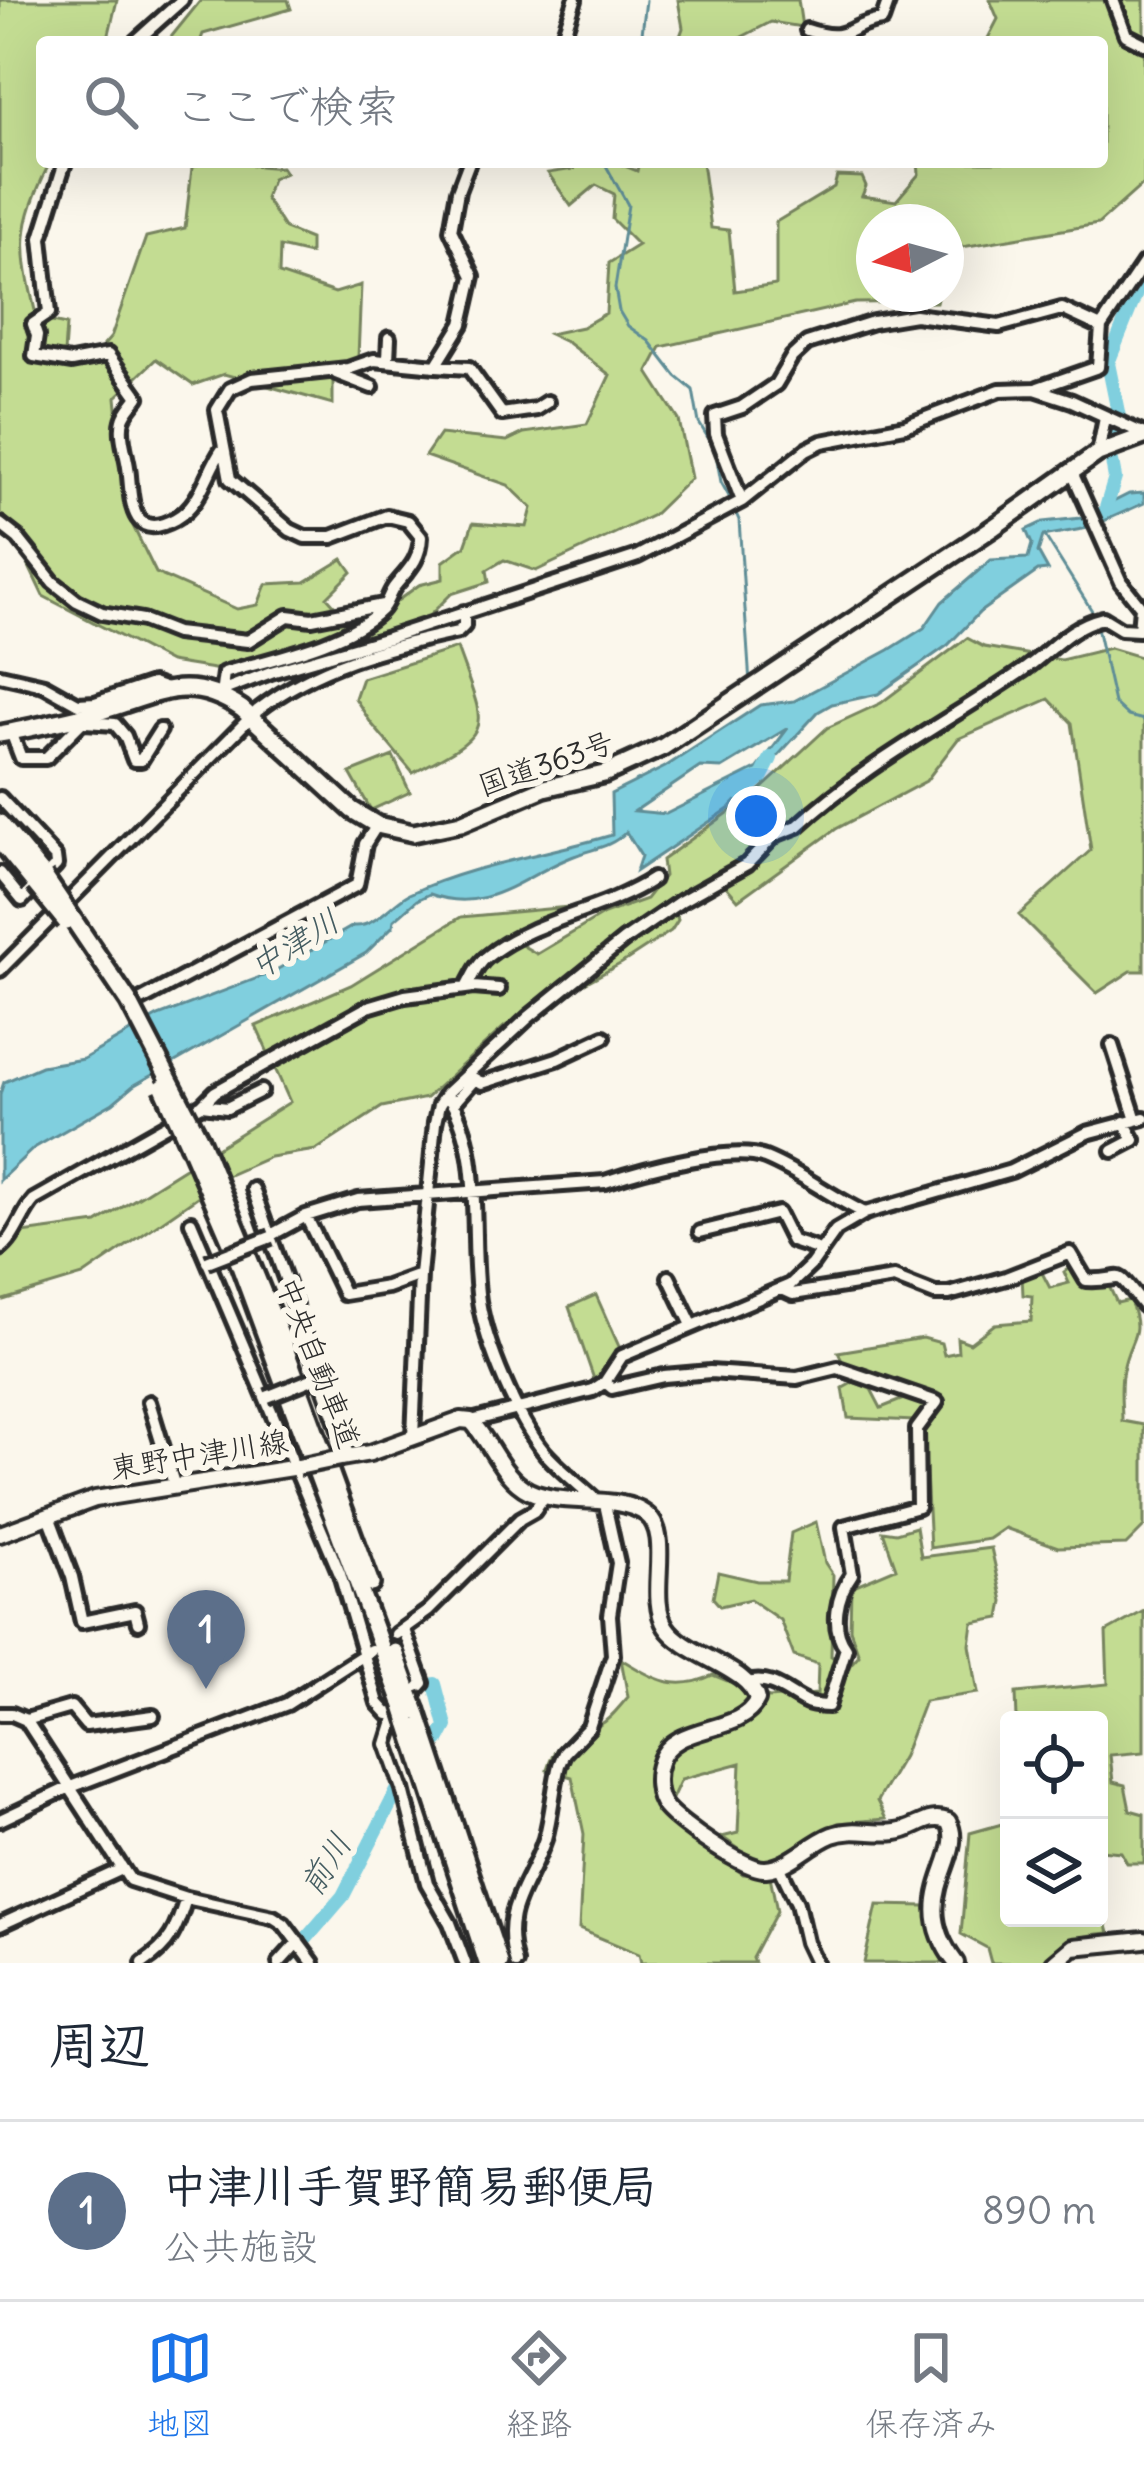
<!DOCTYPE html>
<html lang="ja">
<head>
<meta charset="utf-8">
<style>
	:root { --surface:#fff; --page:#f2f2f3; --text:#1f2937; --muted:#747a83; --line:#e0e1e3; --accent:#1a73e8 }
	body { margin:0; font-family:Delius,"Klee One",sans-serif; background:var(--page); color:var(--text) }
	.controls { position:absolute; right:36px; bottom:36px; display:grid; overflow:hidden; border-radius:12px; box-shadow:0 12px 48px #0002 }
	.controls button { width:108px; height:108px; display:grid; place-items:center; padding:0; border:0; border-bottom:3px solid var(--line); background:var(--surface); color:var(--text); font:60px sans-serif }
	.compass { position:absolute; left:856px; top:204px; width:108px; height:108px; border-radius:50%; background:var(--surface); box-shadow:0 12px 48px #0002; rotate:264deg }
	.you { position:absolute; left:756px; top:816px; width:42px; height:42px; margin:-30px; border:9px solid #fff; border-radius:50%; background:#1a73e8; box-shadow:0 0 0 18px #1a73e833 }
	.badge { display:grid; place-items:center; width:78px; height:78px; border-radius:50%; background:var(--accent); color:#fff; font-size:39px; font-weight:700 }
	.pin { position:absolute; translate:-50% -99px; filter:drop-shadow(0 3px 6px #0008) }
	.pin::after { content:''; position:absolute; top:63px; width:42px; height:36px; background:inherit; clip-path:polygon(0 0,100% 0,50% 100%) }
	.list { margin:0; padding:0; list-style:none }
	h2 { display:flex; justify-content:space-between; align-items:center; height:156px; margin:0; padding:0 48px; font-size:51px }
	h2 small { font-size:39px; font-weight:400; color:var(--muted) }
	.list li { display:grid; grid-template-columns:78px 1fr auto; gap:36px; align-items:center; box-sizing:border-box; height:180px; padding:0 48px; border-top:3px solid var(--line) }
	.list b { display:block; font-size:45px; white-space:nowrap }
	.list p { margin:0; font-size:39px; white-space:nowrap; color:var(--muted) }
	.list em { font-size:39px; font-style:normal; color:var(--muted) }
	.icon { flex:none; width:66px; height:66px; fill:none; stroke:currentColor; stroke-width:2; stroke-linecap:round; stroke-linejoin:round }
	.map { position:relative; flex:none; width:1144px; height:1963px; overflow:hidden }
	.search { position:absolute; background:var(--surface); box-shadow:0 12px 48px #0002; left:36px; right:36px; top:36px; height:132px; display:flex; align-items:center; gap:30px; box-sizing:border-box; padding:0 42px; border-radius:12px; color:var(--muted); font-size:45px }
	.sheet { height:336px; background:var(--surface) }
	nav { display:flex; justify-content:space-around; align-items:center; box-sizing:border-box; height:168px; border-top:3px solid var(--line); background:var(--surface); font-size:33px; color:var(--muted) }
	nav a { display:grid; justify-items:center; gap:6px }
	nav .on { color:var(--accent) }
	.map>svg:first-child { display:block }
	.green { fill:#c3dc92; stroke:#77845e; stroke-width:3 }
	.water { fill:#80cfde; stroke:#5e8d96; stroke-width:3; fill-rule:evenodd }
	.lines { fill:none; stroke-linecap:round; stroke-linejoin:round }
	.stream { stroke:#5e8d96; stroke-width:3 }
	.river { stroke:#80cfde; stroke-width:14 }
	.minor-casing { stroke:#2b2b2b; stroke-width:20 }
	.major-casing { stroke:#2b2b2b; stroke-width:22 }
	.highway-casing { stroke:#2b2b2b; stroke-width:24 }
	.minor { stroke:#fbf7ec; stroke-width:10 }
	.major { stroke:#fbf7ec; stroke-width:14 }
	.highway { stroke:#fbf7ec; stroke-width:15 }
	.minor-bridge-casing { stroke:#2b2b2b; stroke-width:20; stroke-linecap:butt }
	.major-bridge-casing { stroke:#2b2b2b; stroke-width:22; stroke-linecap:butt }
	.highway-bridge-casing { stroke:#2b2b2b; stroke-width:24; stroke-linecap:butt }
	.minor-bridge { stroke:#fbf7ec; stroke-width:10 }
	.major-bridge { stroke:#fbf7ec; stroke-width:14 }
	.highway-bridge { stroke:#fbf7ec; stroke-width:15 }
	.labels { text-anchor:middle; stroke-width:12; stroke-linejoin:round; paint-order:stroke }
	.street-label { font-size:30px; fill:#2b2b2b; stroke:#fbf7ec }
	.water-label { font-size:33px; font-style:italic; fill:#445c61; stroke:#fbf7ec }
</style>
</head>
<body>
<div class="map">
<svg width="1144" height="1963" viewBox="0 0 1144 1963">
	<rect width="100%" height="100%" fill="#fbf7ec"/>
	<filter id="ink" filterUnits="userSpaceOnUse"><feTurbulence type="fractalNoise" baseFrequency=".00833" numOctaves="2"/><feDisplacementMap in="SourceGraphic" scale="24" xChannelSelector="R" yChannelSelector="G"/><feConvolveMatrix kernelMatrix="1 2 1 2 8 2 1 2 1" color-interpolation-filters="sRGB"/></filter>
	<g filter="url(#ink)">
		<!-- green -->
		<path class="green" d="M0,0H117L107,42H42V162H50C17,230 20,247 37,319L66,325L63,368H84L111,337L146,237L185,228L192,168C216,150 254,170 281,167L285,173L272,179L265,198L285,229L310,239V254L280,247L279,274L335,293L361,285L358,357L333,370V404L224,374L193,385L156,359L116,397L125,495L131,522L156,573L237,609L258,605L266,584L305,582L343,559L352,572L327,597L343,615L393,604L419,585L443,579V562L465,546L473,523L527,527L532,508L508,485L425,456L440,434L507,441L524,433L587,424L610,375L568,343L549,334L582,327L606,313L609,263L638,245L612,219L614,194L596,185L571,206L548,173L574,169L575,162H615L637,171L639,162H702L711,228L729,230L735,291L776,285V222L834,187L837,176L862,177L866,186L862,196L896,201L919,174L918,162H1102V42H986L998,19L990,0H1144V183L1098,224L950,249L946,262V222H874V294H938L936,302L855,303L661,347L648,372L679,420L691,478L653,515L536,571L504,560L487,570L489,582L451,594L424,621L245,674L170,662L43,596L6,518L0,515Z
			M201,0H288L291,9L203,34L200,42H167Z
			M678,0H798L802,27L771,22L732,42H678L683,28Z
			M967,638L984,647L1061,660L1110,648L1144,658V971H1131L1097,993L1019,915L1091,850L1072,723L1049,699L958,739L926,781L836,829L738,900L717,876L671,897L678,920L671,931L622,963L505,1026L426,1098L382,1107L316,1150L270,1157L229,1175L83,1276L0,1301V1236L97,1223L290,1102L256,1026L351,985L461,917L569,907L508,937L537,954L604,914L646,899L664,876L662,860L760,790L827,728L881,703Z
			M457,648C487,732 496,730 413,773L371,723L355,698L362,678Z
			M393,756L410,792L371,810L350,773Z
			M1073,1265L1082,1283L1108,1284L1117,1303L1130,1300C1144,1339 1130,1334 1123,1370C1119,1386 1122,1405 1122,1421L1144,1425V1527L1126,1545L1058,1547L1005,1528L989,1539L930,1548L923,1414L915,1421L848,1418L843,1388L854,1382L871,1389L881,1408L901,1400L897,1384L843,1363L838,1352L923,1338L941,1343L944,1355L958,1352L957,1338L970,1343L995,1324L1031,1321L1032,1296L1023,1295L1022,1276L1040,1269L1050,1288L1069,1283L1064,1272Z
			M596,1295L621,1351L595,1382L569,1307Z
			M816,1522L825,1563L833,1575L831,1656L849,1666L859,1655L850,1629L851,1587L896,1568L883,1531L896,1533L916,1527L921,1557L991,1548L1003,1601L1000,1618L973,1623L970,1645L978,1693L924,1701L903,1756L877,1801L886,1819L838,1823L767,1862L750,1857L722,1837L738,1833L741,1763L681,1779L663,1818L743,1874L770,1876L777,1911L752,1958L754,1963H641L639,1954L579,1929L584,1834L572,1777L547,1770C558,1734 570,1742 598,1726C610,1720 619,1707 628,1697L621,1659C654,1679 676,1693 713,1675L769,1698L817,1694L818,1664L794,1656L780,1620L750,1599L720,1606L713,1598L718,1572L757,1581H785L791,1533Z
			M1144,1611V1752L1110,1755L1113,1782L1125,1785L1130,1810L1144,1814V1863H1127L1121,1852L1099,1850V1720H1017L1016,1693L1108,1684L1106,1632Z
			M1009,1822V1918H1099V1897L1109,1933C1082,1935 1063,1939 1048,1963H991L987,1948L961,1934L970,1833Z
			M877,1905L925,1906L937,1950L947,1963H864Z"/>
		<!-- water -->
		<path class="water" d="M1144,493V503L1088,528L1043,536L1038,552L1048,570L1038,571L980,612L948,645L878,694L832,704L818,712L730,808L636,871L641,856L626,832C610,848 594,848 574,856C525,874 488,916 430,894L417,900L394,920L393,926L366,953L133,1086L113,1103L34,1148L0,1180V1094L4,1082L41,1066L83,1059L158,1016L271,973L353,926C375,928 390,904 409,894C473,864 545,855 612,835L611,794L665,767L760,705L794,701L889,650L924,628L942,602L991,560L1028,558L1032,544L1026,530L1043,522L1081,518L1129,494ZM788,728L758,768L666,814L635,811L700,767L722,768Z"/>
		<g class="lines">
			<!-- stream -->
			<path class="stream" d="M641,42L646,0
				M604,162L628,205L615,288L619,311L628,326L649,341L676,376L693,390L699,423L715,449L721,482L731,500
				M734,509L739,520L750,684
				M1045,536L1094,614
				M1096,623L1114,703L1128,716L1144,720"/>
			<!-- river -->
			<path class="river" d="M1105,511L1115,478L1110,451L1119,417L1108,363L1144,274
				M740,794L761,778L771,758
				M435,1684L446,1726L438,1741
				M293,1954L343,1896L399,1787"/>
			<defs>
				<path id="minor" d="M1113,0L1126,35L1144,44
					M807,30C851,45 847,24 882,20L889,0
					M135,42L182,0
					M561,42L575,0
					M65,162L41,238L49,313L33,324L37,336L34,356L71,362L108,355L138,397C133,404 125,412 123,420C119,434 126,453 128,467C132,493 127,545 175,519C201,505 207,471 222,450
					M388,359L389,338
					M436,366L469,368L502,414L536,409L547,402
					M336,373L372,387
					M1038,388L1098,367L1101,327L1144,263
					M1098,453L1105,418
					M742,501L716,434L715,416L742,407L776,384L792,357L807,343L873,322L915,315L999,326L1062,309L1101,327
					M0,524L18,538L53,582L77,601L102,613L143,620L176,633L248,641L288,616L312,619L383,605
					M0,675L44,685L78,704L95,703L152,684L166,689
					M222,688L224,673C270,659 346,644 381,610C388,603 389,593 395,586C409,569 420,560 421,537L408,521L387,516L332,537H305L290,530L230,479L217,410L230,389L252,379L348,369L374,360L436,366L462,324L473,276L451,230L458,191L469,162
					M221,691L271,672L388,638L638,556L742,501L806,450L822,442L905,426L1000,390L1035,389L1072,401L1144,434
					M257,711C315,665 387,647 458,632L464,626V612
					M85,722L115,724L125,736L134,760H141L160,730
					M11,732L21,758H46L85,719
					M0,798L55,857L56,865L22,900L0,873
					M0,970L246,722
					M466,988C472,977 477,964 488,956C535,919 602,912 653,879
					M136,1003L357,885L365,844L377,825
					M1112,1045L1136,1120
					M446,1094C486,1149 469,1238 479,1301C486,1345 517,1419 545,1453C561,1471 581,1486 599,1503
					M453,1104L475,1079L482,1083L557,1059L604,1037
					M202,1105L215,1092L368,1007L405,996L473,987L499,989
					M1113,1151L1134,1140L1124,1122
					M253,1189L349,1457
					M306,1216L344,1294L387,1287L420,1275
					M191,1222L340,1574L378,1703L388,1714L397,1712
					M700,1232L778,1213L792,1241L820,1250
					M271,1235L306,1216L358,1200L605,1182C640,1170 732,1145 765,1158C800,1172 831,1197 865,1213
					M0,1249C15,1239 21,1214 34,1200L202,1105L227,1108L261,1091
					M669,1277L692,1325
					M782,1289L793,1294L894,1278L935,1294H949L1006,1278L1070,1253L1086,1280C1130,1282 1110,1264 1144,1306
					M605,1382L612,1388L664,1376L710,1372L797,1378L838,1368L937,1402L917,1429L918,1507L844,1527L852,1574C837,1595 830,1627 846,1648L828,1706C825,1706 810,1705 807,1703C788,1694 771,1676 748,1683
					M149,1402L174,1484
					M471,1421L593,1390L605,1382L622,1356L790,1285L812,1264L836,1230L865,1213L1011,1171L1087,1133L1144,1118
					M413,1437L420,1275L435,1123L439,1105L446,1094L529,1017L624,940L681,901L747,864L775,835L798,826C864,765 945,723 1019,673C1049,654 1066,627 1103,618L1121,629L1139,630L1141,607L1121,582L1071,470
					M49,1516L72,1577L82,1622L135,1611L138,1623
					M404,1630L423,1683L397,1712L387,1744L403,1789L427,1883L450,1923L465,1963
					M396,1634L428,1611L520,1519L534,1511L545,1495
					M0,1714H12L26,1720L130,1880L186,1898L273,1917L284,1924L313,1963
					M26,1720L71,1707L86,1725L153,1716
					M0,1820L68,1788L287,1704L371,1650
					M779,1866L797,1903L806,1942L816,1963
					M0,1925L120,1870
					M143,1963C170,1945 177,1929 186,1898
					M279,1963L298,1942
					M516,1963C499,1909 529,1887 545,1839C552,1814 553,1789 559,1765L564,1753L589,1727L613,1655L610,1615L618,1563L605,1504"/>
				<path id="major" d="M341,1458L370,1453L461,1420L471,1421C491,1442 502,1478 529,1491C562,1507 618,1493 646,1514C674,1535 646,1596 666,1627C685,1656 751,1668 757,1700C740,1736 673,1722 660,1762C655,1776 656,1795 665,1807C679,1824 746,1871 766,1869C790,1867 809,1844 832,1835C853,1827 874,1835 896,1832C916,1830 927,1813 948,1821C969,1857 904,1896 956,1963
					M0,1534L95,1499L298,1467
					M1054,1963L1073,1947L1144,1940"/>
				<path id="highway" d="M0,734C33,727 68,721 101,711C157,695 187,672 242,709L352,810L377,825L413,833L461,823L544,788L604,774L663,747L994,527L1098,453L1144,436
					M0,823L44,876
					M0,841L35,884
					M200,1139L281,1337L371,1584
					M189,1145L233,1247L402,1703
					M395,1652L410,1694
					M417,1712L500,1963
					M408,1722L487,1963"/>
			</defs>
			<!-- minor casing -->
			<use href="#minor" class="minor-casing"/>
			<!-- major casing -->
			<use href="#major" class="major-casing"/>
			<!-- highway casing -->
			<use href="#highway" class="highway-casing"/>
			<!-- minor -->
			<use href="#minor" class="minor"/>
			<!-- major -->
			<use href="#major" class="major"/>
			<!-- highway -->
			<use href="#highway" class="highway"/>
			<defs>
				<path id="minor-bridge" d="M207,1262L271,1237
					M267,1397L317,1377"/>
				<path id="major-bridge" d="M298,1467L341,1458"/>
				<path id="highway-bridge" d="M44,876L129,1002L200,1139
					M35,884L66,922
					M163,1087L189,1145
					M410,1694L417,1712
					M402,1703L408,1722"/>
			</defs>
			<!-- minor-bridge casing -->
			<use href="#minor-bridge" class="minor-bridge-casing"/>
			<!-- major-bridge casing -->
			<use href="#major-bridge" class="major-bridge-casing"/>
			<!-- highway-bridge casing -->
			<use href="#highway-bridge" class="highway-bridge-casing"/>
			<!-- minor-bridge -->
			<use href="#minor-bridge" class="minor-bridge"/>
			<!-- major-bridge -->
			<use href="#major-bridge" class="major-bridge"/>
			<!-- highway-bridge -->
			<use href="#highway-bridge" class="highway-bridge"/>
		</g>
	</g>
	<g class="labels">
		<!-- street labels -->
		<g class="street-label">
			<text transform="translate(546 764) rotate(-19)" y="10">国道363号</text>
			<text transform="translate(318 1363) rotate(69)" y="10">中央自動車道</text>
			<text transform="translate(199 1455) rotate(-9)" y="10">東野中津川線</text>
		</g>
		<!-- water labels -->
		<g class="water-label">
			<text transform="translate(294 943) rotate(-32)" y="12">中津川</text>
			<text transform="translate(325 1864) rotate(-58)" y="12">前川</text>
		</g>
	</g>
</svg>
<div class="controls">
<button><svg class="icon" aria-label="locate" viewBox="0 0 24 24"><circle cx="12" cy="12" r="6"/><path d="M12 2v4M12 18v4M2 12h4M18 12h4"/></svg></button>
<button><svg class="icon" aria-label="layers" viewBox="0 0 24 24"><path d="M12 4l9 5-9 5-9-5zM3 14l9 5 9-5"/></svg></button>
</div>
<svg class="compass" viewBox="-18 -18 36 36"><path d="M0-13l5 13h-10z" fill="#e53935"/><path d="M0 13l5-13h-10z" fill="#747a83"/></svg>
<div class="you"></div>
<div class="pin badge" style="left:206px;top:1689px;background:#5c6f8a">1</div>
<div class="search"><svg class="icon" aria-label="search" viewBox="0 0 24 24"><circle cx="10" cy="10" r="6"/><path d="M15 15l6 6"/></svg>ここで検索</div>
</div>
<section class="sheet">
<h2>周辺<small></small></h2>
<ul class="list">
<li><span class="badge" style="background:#5c6f8a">1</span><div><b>中津川手賀野簡易郵便局</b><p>公共施設</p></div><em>890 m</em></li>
</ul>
</section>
<nav>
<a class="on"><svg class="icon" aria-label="map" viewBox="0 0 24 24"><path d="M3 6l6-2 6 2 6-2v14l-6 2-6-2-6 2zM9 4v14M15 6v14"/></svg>地図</a>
<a><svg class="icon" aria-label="directions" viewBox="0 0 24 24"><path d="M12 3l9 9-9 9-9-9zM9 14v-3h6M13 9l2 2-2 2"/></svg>経路</a>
<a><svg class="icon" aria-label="saved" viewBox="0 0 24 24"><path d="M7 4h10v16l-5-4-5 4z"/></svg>保存済み</a>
</nav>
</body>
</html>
